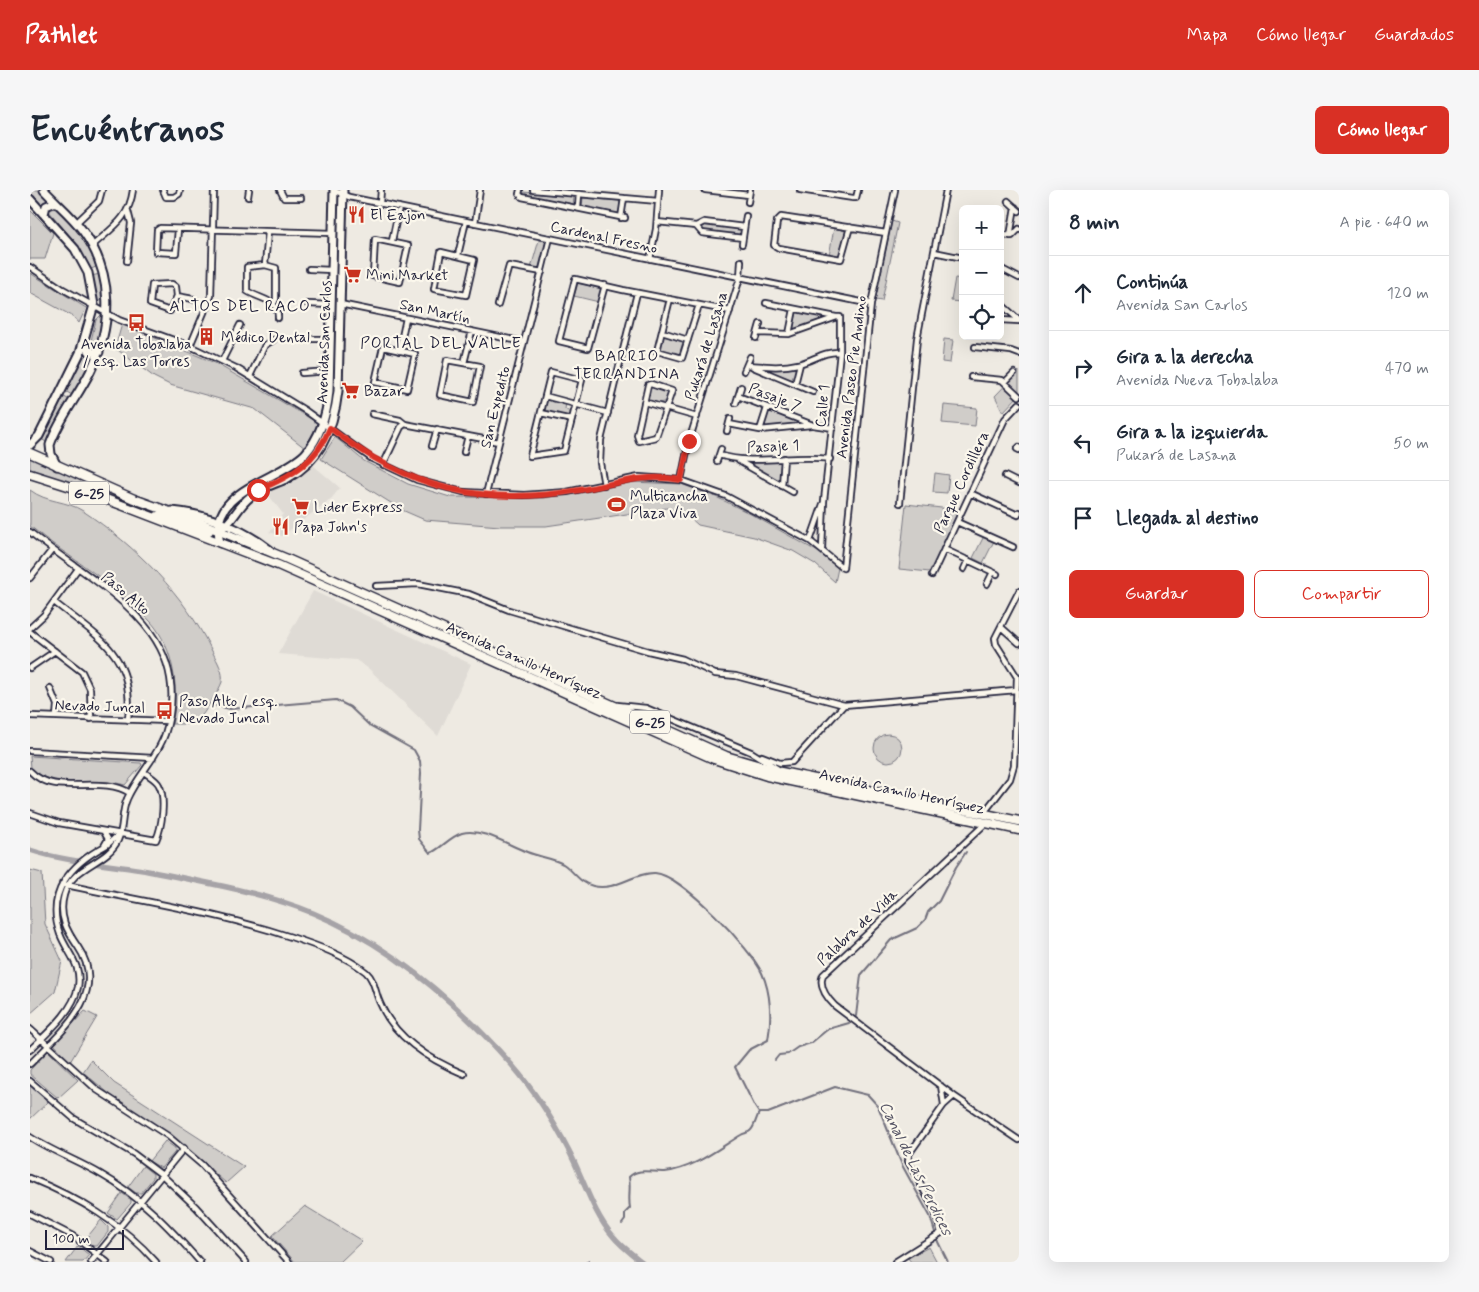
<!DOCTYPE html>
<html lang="es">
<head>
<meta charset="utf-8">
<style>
	:root { --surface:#fff; --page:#f6f6f7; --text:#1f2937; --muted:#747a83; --line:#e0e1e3; --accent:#d93025 }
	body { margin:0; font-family:Mynerve,sans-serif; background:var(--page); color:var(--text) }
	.controls { position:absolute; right:15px; top:15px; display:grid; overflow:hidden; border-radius:8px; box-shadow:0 5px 20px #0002 }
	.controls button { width:45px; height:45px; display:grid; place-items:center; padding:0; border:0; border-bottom:1px solid var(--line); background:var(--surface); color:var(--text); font:25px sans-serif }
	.scale { position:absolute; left:15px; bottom:12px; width:79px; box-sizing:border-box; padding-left:5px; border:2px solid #22223b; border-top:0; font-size:14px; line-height:18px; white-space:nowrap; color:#22223b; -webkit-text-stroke:4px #fbf7ec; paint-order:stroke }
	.stop { position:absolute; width:15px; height:15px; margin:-11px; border:4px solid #d93025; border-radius:50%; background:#fff }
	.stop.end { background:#d93025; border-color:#fff; box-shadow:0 1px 5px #0008 }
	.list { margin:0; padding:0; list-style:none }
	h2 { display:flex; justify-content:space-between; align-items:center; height:65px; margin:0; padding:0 20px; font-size:21px }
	h2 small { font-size:16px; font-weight:400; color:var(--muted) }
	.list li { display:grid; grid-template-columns:32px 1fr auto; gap:15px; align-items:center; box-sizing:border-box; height:75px; padding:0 20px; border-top:1px solid var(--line) }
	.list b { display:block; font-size:19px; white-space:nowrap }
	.list p { margin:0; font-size:16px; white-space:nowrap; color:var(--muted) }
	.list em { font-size:16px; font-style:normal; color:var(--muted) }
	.actions { display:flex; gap:10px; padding:15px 20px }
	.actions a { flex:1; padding:11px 0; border:1px solid var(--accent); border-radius:8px; text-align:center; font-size:18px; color:var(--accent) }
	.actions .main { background:var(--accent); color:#fff }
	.icon { flex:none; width:28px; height:28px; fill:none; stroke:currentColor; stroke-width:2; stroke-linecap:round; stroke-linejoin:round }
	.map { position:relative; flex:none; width:989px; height:1072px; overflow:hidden; border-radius:8px }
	header { display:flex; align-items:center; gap:30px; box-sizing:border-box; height:70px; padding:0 25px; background:var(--accent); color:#fff }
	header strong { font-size:24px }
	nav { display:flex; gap:28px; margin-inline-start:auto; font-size:18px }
	.intro { display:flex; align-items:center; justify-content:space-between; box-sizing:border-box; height:120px; padding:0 30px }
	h1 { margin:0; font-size:35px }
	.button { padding:12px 22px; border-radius:8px; background:var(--accent); color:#fff; font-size:18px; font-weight:700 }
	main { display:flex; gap:30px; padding:0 30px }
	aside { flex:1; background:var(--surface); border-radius:8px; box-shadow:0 5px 20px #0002 }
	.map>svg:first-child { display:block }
	.built { fill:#dfdbd5 }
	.green { fill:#d0cdc9; stroke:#797882 }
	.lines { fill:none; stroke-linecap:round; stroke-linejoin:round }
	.stream { stroke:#716f7c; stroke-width:2 }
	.canal { stroke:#a6a3a7; stroke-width:5.5 }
	.street-casing { stroke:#22223b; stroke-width:8 }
	.secondary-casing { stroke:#22223b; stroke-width:11 }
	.primary-casing { stroke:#22223b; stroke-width:11 }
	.street { stroke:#fbf7ec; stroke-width:4.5 }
	.secondary { stroke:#fbf7ec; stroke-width:7 }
	.primary { stroke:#fbf7ec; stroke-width:8 }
	.route { stroke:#d93025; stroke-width:6 }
	.labels { text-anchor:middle; stroke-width:4.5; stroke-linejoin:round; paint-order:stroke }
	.shield { fill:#fbf7ec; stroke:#636270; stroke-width:1 }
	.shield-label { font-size:14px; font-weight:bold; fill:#22223b }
	.poi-label { font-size:15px; fill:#22223b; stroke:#fbf7ec; text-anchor:start }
	.street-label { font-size:15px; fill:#22223b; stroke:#fbf7ec }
	.neighbourhood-label { font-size:16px; letter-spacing:1px; fill:#22223b; stroke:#fbf7ec }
	.water-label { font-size:16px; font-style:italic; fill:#575666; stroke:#fbf7ec }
</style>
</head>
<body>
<header>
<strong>Pathlet</strong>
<nav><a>Mapa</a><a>Cómo llegar</a><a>Guardados</a></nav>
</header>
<div class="intro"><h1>Encuéntranos</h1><a class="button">Cómo llegar</a></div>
<main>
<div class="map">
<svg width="989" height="1072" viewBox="0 0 989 1072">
	<rect width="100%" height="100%" fill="#eeeae2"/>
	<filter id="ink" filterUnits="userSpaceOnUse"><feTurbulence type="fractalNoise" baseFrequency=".02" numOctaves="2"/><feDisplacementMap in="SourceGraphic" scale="10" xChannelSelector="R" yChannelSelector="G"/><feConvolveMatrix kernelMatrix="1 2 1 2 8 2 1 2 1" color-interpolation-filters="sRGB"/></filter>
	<g filter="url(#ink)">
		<!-- built -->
		<path class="built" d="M283,275L310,298L301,309L252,346L239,342L253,331L251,326L253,324L237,303L259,293Z
			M283,401L441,474L408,546L339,479L326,470L248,464Z"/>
		<!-- green -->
		<path class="green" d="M0,0H11L20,10L12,19L0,6Z
			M493,2L544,7L543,15L493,4Z
			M553,8L590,11L589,25L552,17Z
			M21,15H24C43,34 57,52 68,76L59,80L44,51L18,20Z
			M0,20L23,43L15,69H0Z
			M862,31L868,33L852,111L845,110Z
			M674,34L713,39L712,46L673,41Z
			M804,38L816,41L809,67L799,66Z
			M509,50L516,51L508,80L501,78Z
			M0,83L56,118L49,133L44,127L0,103Z
			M70,84L74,110L66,112L61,86Z
			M925,88L933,89L930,112L921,111Z
			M548,93L572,99L569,112L544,106Z
			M767,122L797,128L763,140Z
			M72,124L74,132L66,160H63L60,155L66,130Z
			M92,134L185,173L290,234L275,258L225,219L140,195L124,187L85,158Z
			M633,146L653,152L649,165L630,160Z
			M914,149L923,150L920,173L912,172Z
			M57,161L60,165L66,166L44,206L35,201Z
			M725,177H766L763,191Z
			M989,181V205L973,222L965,206Z
			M621,195L640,200L637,211L629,213L617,210Z
			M34,207L40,210L18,253L11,249Z
			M518,208L536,213L535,219L541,223L539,227L514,222Z
			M914,215L947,218L945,236L912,233Z
			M737,221L775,233L733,237Z
			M305,247L334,271L378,294L420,307L514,308L599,292L651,294L686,307L717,322L790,363L808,378L805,392L785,374L763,361L724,347L668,335L658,326L637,318L516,336H470L395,330L372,320L291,269Z
			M0,267L111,318L70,302L0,280Z
			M754,270L752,296L709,272Z
			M905,283L919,285L917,303L903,302Z
			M0,300C17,313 36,310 53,321C106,356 155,405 183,463C187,471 194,482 192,492C189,501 174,523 168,531L161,534H142C150,501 144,458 121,432C88,394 39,369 0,336Z
			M876,314L929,320L900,382L869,379Z
			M954,346L964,351L953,373L943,368Z
			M844 558a14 14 0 1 1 28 0a14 14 0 1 1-28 0Z
			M0,566L111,573L112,575L95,595C66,586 24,601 1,578Z
			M0,680L12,683L15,734L32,771L25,802L0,824Z
			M55,821L67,827L40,872L24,854Z
			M18,861L48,890L28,908L0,884V880Z
			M61,870L84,893L214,977L196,993L139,944L82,906L53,882Z
			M0,896L18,912L0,929Z
			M135,951L145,958V962L131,978L119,971Z
			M113,976L123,984V988L111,1003H106L98,997Z
			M92,1003L101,1010V1013L87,1029L78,1023Z
			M275,1016L332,1051L310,1072H265L242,1046Z
			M71,1030L78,1037V1042L67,1056H63L55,1050Z
			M48,1056L59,1065L53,1072H36Z
			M899,1057L907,1072H881L878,1068Z"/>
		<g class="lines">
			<!-- stream -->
			<path class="stream" d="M179,514L200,519L306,510L320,517L339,535L384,560L390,571L391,583L388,640L389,649L400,663C410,660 419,647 432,643C453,638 478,655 497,662C509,667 522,668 533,674C544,681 549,693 563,696C585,702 604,682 625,683C652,685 721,759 732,783C741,803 742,829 738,850L719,860L705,877L725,917L729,923H738L805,897L838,905L848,916L872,975L900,1026L908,1052L918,1072
				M826,826L831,785L861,750L887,738L895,730L898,722L909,711L926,677L936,662
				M745,870L749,865L758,864L768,857L781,853L798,839L819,833
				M592,1034L595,1030V1023L600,1018C598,1007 601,998 599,987C608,977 623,983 635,982C663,979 688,959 711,945C714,943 719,943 721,940C725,936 726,928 729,923
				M557,1072L559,1070"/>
			<!-- canal -->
			<path class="canal" d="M0,660C39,673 82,674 123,682C177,693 232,702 283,723C359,754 427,813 481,874C503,899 523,930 538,959C553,987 562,1022 583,1046C591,1056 602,1064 612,1072"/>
			<defs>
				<path id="street" d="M133,0L136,7H144L149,4L150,0
					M250,0L254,8H271
					M303,0L319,7L841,114
					M490,0L489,4L492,7L595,28
					M503,0L628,11
					M675,0L719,5
					M770,0L823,8H826L828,0
					M218,7L219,0
					M978,11L989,21
					M718,12L720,0
					M350,13L351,0
					M548,18L549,4
					M591,28L594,8
					M627,32L666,36
					M46,33L69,11L72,0
					M445,33L450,0
					M666,36L672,43L713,48
					M666,36L674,32L714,37
					M820,37L811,69L749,58L744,55L747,31L751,27L856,43
					M148,39L146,63L126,62L127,40L130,38L303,43
					M973,45L982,46L989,39
					M980,46L985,17
					M345,49L378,56L370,92L343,86Z
					M362,51L369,17
					M712,54L716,26
					M62,56C83,37 99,29 103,0
					M411,62L444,70L436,105L404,99Z
					M904,62L933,68
					M428,65L436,31
					M620,69L626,39L629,0
					M97,71L101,33L98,21
					M235,75L238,42
					M0,77L33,99L89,130L160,156L206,178L276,221L342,269L387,290L433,302L494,305L537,302L609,287L651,290L696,306L780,351L813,378
					M970,78L989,88
					M279,79L302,80
					M142,94L146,97L147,106L140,121L120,114L122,95Z
					M575,95L558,158L529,151L545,89L593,100L700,121
					M147,106L163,109L178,117
					M640,109L627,161L652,168L669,115
					M244,113L246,109V78L235,75L217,77V101C231,110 249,109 248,128
					M736,113L806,127
					M970,113L989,130
					M278,114L301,115
					M310,114L494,152
					M468,115L479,76L512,82
					M970,130L989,131
					M632,142L658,150
					M728,143L759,144L807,127
					M759,144L764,119
					M726,148L730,134
					M277,149H300
					M160,156L181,106L184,0
					M353,157L385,164L377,199L345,192Z
					M945,157L981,161L989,164
					M369,161L376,128
					M417,170L450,176L443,212L410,205Z
					M192,171L210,135
					M434,173L442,141
					M717,175C734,176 751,178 768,174C783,171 793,161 810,162
					M723,177L783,202
					M714,181L720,167
					M521,182L552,190L534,261L500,266Z
					M272,183L299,181
					M220,186L235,155L243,150
					M941,187L972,190L989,206
					M975,192L984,183
					M621,194L642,201L626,247L609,251L607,245L618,195Z
					M765,194L770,174
					M515,206L578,223
					M708,206L783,235L803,238
					M614,212L667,227
					M706,213L711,197
					M511,223L542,230
					M342,224L370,230L375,234
					M699,234L730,240L781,235
					M730,240L737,218
					M697,241L700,229
					M402,256L407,239
					M989,257L987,259L989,260
					M434,262L438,246
					M689,265C726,276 761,264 800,269
					M687,271L691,259
					M709,271L763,302
					M353,275L371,237L375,234L469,252
					M975,286L989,293
					M651,290L659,251L710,88L711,71
					M574,295L570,273L571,250L607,103
					M752,296L754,268
					M940,303L988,325L989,322
					M456,304L520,48
					M870,313L887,149L916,0
					M927,332L983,357
					M0,342C66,397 169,439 135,544C127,568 107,586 97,609C91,622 94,637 88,650C77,674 42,675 34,705C28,726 37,741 48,757C80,804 30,843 0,874
					M780,351L793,314
					M792,359L794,311L810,162V127H807
					M914,359L967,384
					M813,378L841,114L865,0
					M934,379L938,370
					M902,385L975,229L989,214
					M0,388L22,360
					M957,394L963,382
					M346,396L388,394L439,404L479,420L618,461L653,469L685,484L706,486L814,515L986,500
					M24,412C69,448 105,464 98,530
					M971,437L989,453
					M0,438L14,425L47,380
					M0,442L52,482L60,499L61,529
					M0,478L25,461
					M20,498L27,515L26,527
					M587,515L616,518L721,562L748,579
					M0,526L138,531
					M0,561L123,568
					M732,566L750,573L762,572L814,515
					M0,581C25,608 70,584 100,603
					M0,623L29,633L126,650C132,637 136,608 129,595C126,589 119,586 114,582
					M953,624L980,589L984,575L987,487L966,454L965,448L989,401
					M956,633L793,785C788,797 797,808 805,816L924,906L989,950
					M74,642L78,649L74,656
					M32,694C109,711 186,722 261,747C285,755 315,765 336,782C345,790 345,803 350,813C365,849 400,870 434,884
					M0,839L67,900L138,946L172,975L259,1072
					M0,860C17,843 43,822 48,797C52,774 37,763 30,744C15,703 41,674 75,656C81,653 84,647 90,644
					M0,891L43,928L104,964L132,985L166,1017L216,1072
					M914,915L924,906
					M0,947C23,962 49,971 72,985C111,1007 141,1039 170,1072
					M0,988C48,1008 91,1032 126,1072
					M0,1024L43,1046L77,1072
					M0,1061L21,1072
					M61,1072L154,958
					M865,1072L911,1043L905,1021L878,971L879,964L914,915L911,896"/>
				<path id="secondary" d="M14,0C27,14 42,26 53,41C84,84 83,136 60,182C48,206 29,229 20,255L21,264L27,276
					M0,9L45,59L58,83L64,115L50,163L9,246L0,255
					M14,24L16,16L26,12
					M54,153L60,162H69
					M142,321C177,324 213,339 240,360
					M188,340C202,334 208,316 220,307C231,297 245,294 258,288C291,270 304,237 308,201L313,0
					M190,353C176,300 248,291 275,264C291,246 297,224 299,201L304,0"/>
				<path id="primary" d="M0,263L104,309L168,332L255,368L696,566L751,582L989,631
					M0,284L60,303L248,375L684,569L737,586L989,640
					M128,326L146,329L179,341"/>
			</defs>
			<!-- street casing -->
			<use href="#street" class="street-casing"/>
			<!-- secondary casing -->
			<use href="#secondary" class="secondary-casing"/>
			<!-- primary casing -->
			<use href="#primary" class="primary-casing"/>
			<!-- street -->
			<use href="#street" class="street"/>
			<!-- secondary -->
			<use href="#secondary" class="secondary"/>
			<!-- primary -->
			<use href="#primary" class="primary"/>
		</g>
	</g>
	<g class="lines" filter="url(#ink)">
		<!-- route -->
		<path class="route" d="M228,300C261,286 286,273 300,238C378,299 452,317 550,300C587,294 613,283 651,290L659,251"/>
	</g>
	<!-- icons -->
	<defs>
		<symbol id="restaurant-bare" viewBox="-9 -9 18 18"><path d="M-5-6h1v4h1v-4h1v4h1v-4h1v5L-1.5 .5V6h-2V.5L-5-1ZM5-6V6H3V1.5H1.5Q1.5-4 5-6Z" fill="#c8321e" stroke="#fbf7ec" stroke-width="2.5" paint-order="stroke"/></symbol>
		<symbol id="supermarket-bare" viewBox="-9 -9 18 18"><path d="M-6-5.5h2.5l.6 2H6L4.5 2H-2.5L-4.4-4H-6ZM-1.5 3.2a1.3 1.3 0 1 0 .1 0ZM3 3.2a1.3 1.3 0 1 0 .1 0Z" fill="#c8321e" stroke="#fbf7ec" stroke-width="2.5" paint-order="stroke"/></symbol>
		<symbol id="bus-bare" viewBox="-9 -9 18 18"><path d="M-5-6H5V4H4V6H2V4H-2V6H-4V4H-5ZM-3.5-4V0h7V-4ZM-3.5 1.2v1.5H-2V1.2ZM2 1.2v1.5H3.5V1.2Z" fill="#c8321e" stroke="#fbf7ec" stroke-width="2.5" paint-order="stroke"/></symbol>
		<symbol id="building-bare" viewBox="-9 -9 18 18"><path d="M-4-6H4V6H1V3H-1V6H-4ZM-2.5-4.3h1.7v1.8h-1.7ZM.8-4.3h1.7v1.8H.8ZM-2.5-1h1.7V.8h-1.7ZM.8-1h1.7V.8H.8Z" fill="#c8321e" stroke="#fbf7ec" stroke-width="2.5" paint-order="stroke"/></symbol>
		<symbol id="stadium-bare" viewBox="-9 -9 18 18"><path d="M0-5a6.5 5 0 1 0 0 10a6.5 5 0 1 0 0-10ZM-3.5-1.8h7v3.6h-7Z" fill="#c8321e" stroke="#fbf7ec" stroke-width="2.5" paint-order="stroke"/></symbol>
	</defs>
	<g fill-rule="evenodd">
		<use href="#restaurant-bare" x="314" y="12" width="25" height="25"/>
		<use href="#supermarket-bare" x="310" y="72" width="25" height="25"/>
		<use href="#bus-bare" x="94" y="120" width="25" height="25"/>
		<use href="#building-bare" x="164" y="134" width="25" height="25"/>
		<use href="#supermarket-bare" x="308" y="188" width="25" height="25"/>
		<use href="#stadium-bare" x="574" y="302" width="25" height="25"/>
		<use href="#supermarket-bare" x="258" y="304" width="25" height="25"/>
		<use href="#restaurant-bare" x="238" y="324" width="25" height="25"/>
		<use href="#bus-bare" x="122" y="508" width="25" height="25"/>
	</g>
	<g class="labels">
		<!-- shield labels -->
		<g class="shield">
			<rect x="39" y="291.5" width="40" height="23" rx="4"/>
			<rect x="600" y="520.5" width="40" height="23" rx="4"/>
		</g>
		<g class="shield-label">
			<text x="59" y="308">G-25</text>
			<text x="620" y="537">G-25</text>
		</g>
		<!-- poi labels -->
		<g class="poi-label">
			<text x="340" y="30">El Eajon</text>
			<text x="336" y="90">Mini Market</text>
			<text x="191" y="152">Médico Dental</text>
			<text x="106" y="159" text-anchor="middle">Avenida Tobalaba<tspan x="106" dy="17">/ esq. Las Torres</tspan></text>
			<text x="334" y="206">Bazar</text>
			<text x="600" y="311">Multicancha<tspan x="600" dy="17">Plaza Viva</tspan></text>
			<text x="284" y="322">Lider Express</text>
			<text x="264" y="342">Papa John's</text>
			<text x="149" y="516">Paso Alto / esq.<tspan x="149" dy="17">Nevado Juncal</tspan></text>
		</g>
		<!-- street labels -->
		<g class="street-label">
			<text transform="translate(574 47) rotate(12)" y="5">Cardenal Fresno</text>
			<text transform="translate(405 121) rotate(12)" y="5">San Martín</text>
			<text transform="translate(294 152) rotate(-88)" y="5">Avenida San Carlos</text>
			<text transform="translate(676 156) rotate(-73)" y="5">Pukará de Lasana</text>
			<text transform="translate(821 187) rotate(-83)" y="5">Avenida Paseo Pie Andino</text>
			<text transform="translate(745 207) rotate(21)" y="5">Pasaje 7</text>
			<text transform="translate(792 216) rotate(-85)" y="5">Calle 1</text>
			<text transform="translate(465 217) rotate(-76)" y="5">San Expedito</text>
			<text transform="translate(743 256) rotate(-3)" y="5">Pasaje 1</text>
			<text transform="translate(931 292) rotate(-65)" y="5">Parque Cordillera</text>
			<text transform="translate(96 403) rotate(40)" y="5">Paso Alto</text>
			<text transform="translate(494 470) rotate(24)" y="5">Avenida Camilo Henríquez</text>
			<text transform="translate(70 516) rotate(2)" y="5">Nevado Juncal</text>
			<text transform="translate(872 601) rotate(12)" y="5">Avenida Camilo Henríquez</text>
			<text transform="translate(827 737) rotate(-43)" y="5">Palabra de Vida</text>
		</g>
		<!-- neighbourhood labels -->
		<g class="neighbourhood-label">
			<text x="210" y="121">ALTOS DEL RACO</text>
			<text x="411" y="158">PORTAL DEL VALLE</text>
			<text x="597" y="171">BARRIO<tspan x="597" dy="18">TERRANDINA</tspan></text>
		</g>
		<!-- water labels -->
		<g class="water-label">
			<text transform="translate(887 978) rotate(64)" y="6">Canal de Las Perdices</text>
		</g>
	</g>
</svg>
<div class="controls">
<button>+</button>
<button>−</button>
<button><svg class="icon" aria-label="locate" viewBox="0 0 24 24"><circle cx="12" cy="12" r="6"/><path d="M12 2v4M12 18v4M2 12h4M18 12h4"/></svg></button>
</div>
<div class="scale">100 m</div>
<div class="stop" style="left:228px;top:300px"></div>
<div class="stop end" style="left:659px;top:251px"></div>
</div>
<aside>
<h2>8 min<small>A pie · 640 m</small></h2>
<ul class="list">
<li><svg class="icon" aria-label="ahead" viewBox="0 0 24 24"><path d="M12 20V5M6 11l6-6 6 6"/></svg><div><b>Continúa</b><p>Avenida San Carlos</p></div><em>120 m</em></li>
<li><svg class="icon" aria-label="right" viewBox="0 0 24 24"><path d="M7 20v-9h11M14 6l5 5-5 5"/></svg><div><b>Gira a la derecha</b><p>Avenida Nueva Tobalaba</p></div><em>470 m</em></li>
<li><svg class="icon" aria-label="left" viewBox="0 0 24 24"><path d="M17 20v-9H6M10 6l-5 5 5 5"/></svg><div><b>Gira a la izquierda</b><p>Pukará de Lasana</p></div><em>50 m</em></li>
<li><svg class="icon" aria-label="arrive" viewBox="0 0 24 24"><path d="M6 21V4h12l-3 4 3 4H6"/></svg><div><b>Llegada al destino</b></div></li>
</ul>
<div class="actions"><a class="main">Guardar</a><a>Compartir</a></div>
</aside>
</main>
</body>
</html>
